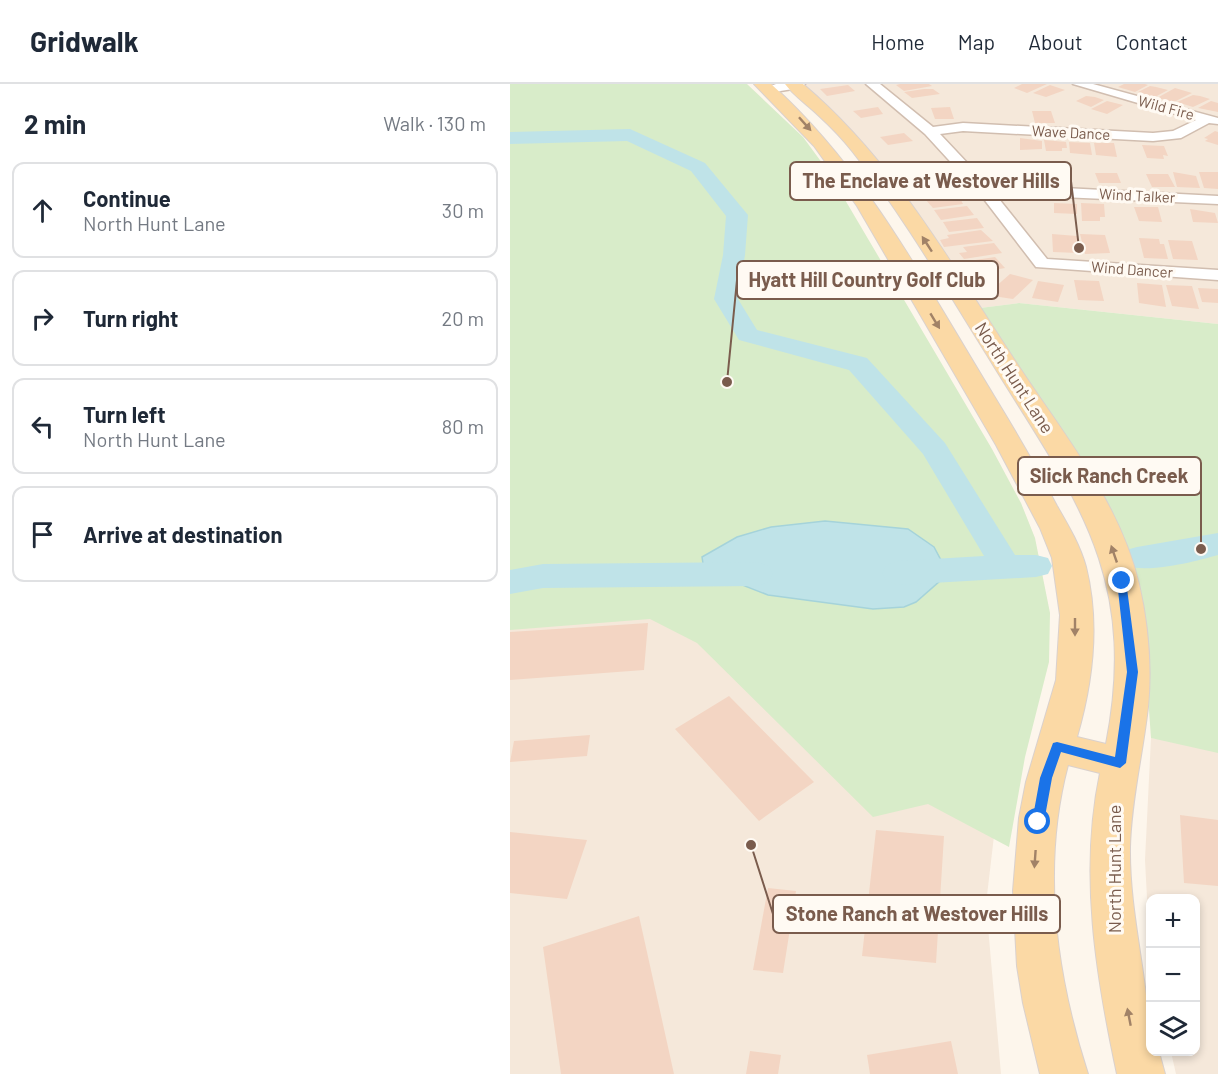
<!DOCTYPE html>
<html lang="en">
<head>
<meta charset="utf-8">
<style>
	:root { --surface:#fff; --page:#f2f2f3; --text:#1f2937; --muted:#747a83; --line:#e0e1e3 }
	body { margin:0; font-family:Barlow,sans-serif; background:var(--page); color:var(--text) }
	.controls { position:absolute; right:18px; bottom:18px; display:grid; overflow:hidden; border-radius:12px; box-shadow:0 3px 9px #0003 }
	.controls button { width:54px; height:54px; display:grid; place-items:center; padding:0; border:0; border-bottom:2px solid var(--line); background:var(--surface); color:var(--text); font:30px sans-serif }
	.stop { position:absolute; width:18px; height:18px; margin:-14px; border:4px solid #1a73e8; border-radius:50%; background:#fff }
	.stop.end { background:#1a73e8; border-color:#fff; box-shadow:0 2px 6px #0008 }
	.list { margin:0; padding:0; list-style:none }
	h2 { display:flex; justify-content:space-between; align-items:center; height:78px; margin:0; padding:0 24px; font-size:26px }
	h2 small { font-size:20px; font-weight:400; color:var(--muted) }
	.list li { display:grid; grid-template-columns:39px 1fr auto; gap:18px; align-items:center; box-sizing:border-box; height:96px; margin:0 12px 12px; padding:0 12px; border:2px solid var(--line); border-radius:12px }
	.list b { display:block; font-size:22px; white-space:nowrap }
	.list p { margin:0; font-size:20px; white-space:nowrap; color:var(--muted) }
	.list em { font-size:20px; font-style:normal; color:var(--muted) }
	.icon { flex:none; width:33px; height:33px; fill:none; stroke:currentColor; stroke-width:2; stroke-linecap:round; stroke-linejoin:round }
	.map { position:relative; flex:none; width:708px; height:990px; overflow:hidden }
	header { display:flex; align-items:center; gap:36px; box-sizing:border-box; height:84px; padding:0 30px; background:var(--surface); border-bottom:2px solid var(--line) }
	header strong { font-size:28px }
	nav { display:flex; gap:33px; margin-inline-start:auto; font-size:21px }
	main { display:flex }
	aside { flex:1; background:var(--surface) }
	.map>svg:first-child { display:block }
	.residential { fill:#f5e8da }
	.green { fill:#d8ecc9 }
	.water { fill:#bfe3e8; stroke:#a5d3da; stroke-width:1.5 }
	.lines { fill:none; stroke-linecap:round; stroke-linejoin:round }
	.river { fill:#bfe3e8; fill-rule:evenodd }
	.building { fill:#f3d5c3 }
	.minor-casing { stroke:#d1beb0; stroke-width:3 }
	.major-casing { stroke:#dad1cd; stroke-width:2 }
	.minor { fill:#fff; fill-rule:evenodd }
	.major { fill:#fbd9a5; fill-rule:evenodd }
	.oneway { fill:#a18267 }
	.route { fill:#1a73e8 }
	.labels { text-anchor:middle; stroke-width:6; stroke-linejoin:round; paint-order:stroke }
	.far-street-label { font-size:15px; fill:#7a5c4d; stroke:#fffaf3 }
	.street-label { font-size:18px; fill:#7a5c4d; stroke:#fffaf3 }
	.leader { fill:none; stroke:#7a5c4d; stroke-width:2 }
	.callout-dot { fill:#7a5c4d; stroke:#fffaf3; stroke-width:2 }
	.callout { fill:#fffaf3; stroke:#7a5c4d; stroke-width:2 }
	.callout-label { font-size:20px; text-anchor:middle; font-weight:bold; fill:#7a5c4d }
</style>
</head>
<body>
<header>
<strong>Gridwalk</strong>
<nav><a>Home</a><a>Map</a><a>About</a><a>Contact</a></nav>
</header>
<main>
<aside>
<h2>2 min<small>Walk · 130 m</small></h2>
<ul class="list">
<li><svg class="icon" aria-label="ahead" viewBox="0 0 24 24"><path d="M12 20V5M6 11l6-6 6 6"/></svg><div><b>Continue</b><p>North Hunt Lane</p></div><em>30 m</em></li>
<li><svg class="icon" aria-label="right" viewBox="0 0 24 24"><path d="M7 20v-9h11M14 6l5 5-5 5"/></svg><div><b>Turn right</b></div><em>20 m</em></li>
<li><svg class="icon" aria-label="left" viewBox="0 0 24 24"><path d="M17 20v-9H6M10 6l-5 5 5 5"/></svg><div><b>Turn left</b><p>North Hunt Lane</p></div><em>80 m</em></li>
<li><svg class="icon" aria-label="arrive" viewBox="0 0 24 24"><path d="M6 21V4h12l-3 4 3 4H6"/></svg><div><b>Arrive at destination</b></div></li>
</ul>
</aside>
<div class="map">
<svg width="708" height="990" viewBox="0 0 708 990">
	<rect width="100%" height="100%" fill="#fdf6ec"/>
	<!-- residential -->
	<path class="residential" d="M291,0H708V240L509,219L470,224L374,84L335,39Z
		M0,520L178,522L490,701L476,820L491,990H0Z
		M641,654L708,663V990H666L661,968H686V814H640V872L635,776Z"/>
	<!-- green -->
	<path class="green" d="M0,0H237L293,53L318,87L482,365L511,419L525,454L540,529L539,578L515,673L499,763L418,720L363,733L187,559L140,535L0,546Z
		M509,219L708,240V669L641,654L636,585L624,489L593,410L470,224Z"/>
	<!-- water -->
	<path class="water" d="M315,437L398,445L424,463L433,480L431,496L406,518L394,523L363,525L258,511L194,486L192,473L227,453L261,443Z"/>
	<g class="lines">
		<!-- river -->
		<path class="river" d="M120,45L195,79L238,131L235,171L228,215L247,246L357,274L435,359L505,471H526L538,474L542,482L538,490L526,493L388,501L376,497L372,489L376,481L388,477L474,472L413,370L339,286L229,256L204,215L213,171L216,132L181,87L117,57L0,60V48Z
			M708,449V471C684,478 639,489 616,482L611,474L616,466L627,463Z
			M247,478L259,482L263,490L259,498L247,502L33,504L0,510V486L33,480Z"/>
	</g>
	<!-- building -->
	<path class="building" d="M390,0H419L422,2L394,7L386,1Z
		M512,0H537L517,9L504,4Z
		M614,0H635L638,1L625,8L608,3Z
		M338,1L345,7L317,12L310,5Z
		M540,1L555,6L536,13L523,9Z
		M640,2L646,3L658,6L645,13L628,8Z
		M665,4L682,9L664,18L647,14Z
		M414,5H423L430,10L402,14L394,8Z
		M683,11L690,12L700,15L683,23L667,18Z
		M576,12L585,13L594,16L581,23L566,17Z
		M597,17L613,21L597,30L581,25Z
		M701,17L708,19V28L688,24Z
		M368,23L373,30L351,34L343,27Z
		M440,23L444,35H425L421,24Z
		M522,27H541L545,39H525Z
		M705,47L708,48V61L695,57L698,55L694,54Z
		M394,49L403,57L378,61L370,53Z
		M510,54L532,57V65L510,66Z
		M534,56L556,58L557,64H552V67H536Z
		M559,58L580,59L582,71L560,69Z
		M584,59H604L607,73L586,71Z
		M632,61L654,62L658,72L653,71L654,75L637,74Z
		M482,77L503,79L504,95L482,94Z
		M663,88L686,92L690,104L667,103Z
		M689,88H708V105L694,104Z
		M585,89H607L611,99H589Z
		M636,90H658L665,103H642Z
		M448,110L453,120L423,124L415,115Z
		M544,119L567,120V130L544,129Z
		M571,119L594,120L595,133H590V137H572Z
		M457,122L464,131L431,136L424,126Z
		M624,123H648L652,138L629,137Z
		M680,125L705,129L708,139L683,138Z
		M467,134L474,144L439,148L433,138Z
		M471,146L483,157L434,163L430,156L439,154L437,151Z
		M542,150L567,152L568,169L543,168Z
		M570,150L595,151L600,169L575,170Z
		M629,154L649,155L650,160H654L658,175L634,174Z
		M658,156L682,157L688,176L663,175Z
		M484,159L492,169L454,175L449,169L457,168L453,163Z
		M485,173L495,184L467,189L459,180L455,181L452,178Z
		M500,190L523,196L503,215L476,211Z
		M564,196L589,197L594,217L568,216Z
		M528,197L554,201L548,218L522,214Z
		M627,199L652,201L656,223L629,219Z
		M656,201L682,202L689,225L662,222Z
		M688,204L708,205V219L692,218Z
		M138,539L134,586L0,596V548Z
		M219,612L304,698L249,737L165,645Z
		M80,651L77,672L0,678L4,657Z
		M670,731L708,736V802L674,799Z
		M366,746L434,752L426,879L352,872Z
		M0,748L77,756L57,815L0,809Z
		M258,804L286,807L273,889L243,886Z
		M129,832L164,990H51L33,863Z
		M441,957L448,990H360L357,971Z
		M240,967L271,971L268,990H236Z"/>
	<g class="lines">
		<defs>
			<path id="minor" d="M266,0H295L289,4L258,9L252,5Z
				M356,0H370L423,43L453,39L643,49L663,47L686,36L563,0H583L708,34V40L699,39L671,54L643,57L453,47L430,50L479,102L494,101L708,112V120L485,110L537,175L708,186V196L526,183L470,110L415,50Z"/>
			<path id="major" d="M244,0H261C357,86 417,203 484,312C506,348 527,384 547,422C558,441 570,461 576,483C590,539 583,598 567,653L596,660C630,486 561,409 477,271C434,202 393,131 342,67C332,54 320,42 308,31C298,21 284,12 275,0H293C384,77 441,180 506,278C552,349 609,416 629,500C638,539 642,583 638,623C633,670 621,716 620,763C619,832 640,899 640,968H649L655,990H607C586,892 569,789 590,689L558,681C531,783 546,891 578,990H530L513,919L507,882L503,807L509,734L516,698L546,596L550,531L542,474L530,444L486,361L347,122L304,62Z"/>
		</defs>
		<!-- minor casing -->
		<use href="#minor" class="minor-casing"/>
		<!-- major casing -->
		<use href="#major" class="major-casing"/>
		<!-- minor -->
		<use href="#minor" class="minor"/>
		<!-- major -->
		<use href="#major" class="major"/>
	</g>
	<!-- one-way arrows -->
	<defs><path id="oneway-solid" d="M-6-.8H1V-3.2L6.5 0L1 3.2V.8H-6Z" transform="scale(1.5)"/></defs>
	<g class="oneway">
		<use href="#oneway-solid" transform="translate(295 40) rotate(48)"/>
		<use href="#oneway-solid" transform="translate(417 160) rotate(-123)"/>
		<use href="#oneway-solid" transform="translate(425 237) rotate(59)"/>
		<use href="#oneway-solid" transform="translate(604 470) rotate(-109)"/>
		<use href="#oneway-solid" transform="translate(565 543) rotate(90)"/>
		<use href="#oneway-solid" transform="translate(525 775) rotate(94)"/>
		<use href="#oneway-solid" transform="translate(619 933) rotate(-101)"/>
	</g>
	<!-- route -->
	<path class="route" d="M612,493L616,497L628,588L616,679L610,684L551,668L542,694L534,738L528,743L522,738L530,694L543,659L547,658L605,673L617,588L607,497Z"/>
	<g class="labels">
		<!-- far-street labels -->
		<g class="far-street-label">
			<text transform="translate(656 24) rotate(15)" y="5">Wild Fire</text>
			<text transform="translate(561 49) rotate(3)" y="5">Wave Dance</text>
			<text transform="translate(627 112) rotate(3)" y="5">Wind Talker</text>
			<text transform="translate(622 186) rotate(4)" y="5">Wind Dancer</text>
		</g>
		<!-- street labels -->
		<g class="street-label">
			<text transform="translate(504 294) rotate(57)" y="6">North Hunt Lane</text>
			<text transform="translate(605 785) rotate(-90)" y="6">North Hunt Lane</text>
		</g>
	</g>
	<!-- callouts -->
	<path class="leader" d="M569 164L561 97M217 298L227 196M691 465L691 392M241 761L263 830"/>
	<g class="callout-dot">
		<circle cx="569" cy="164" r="6"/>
		<circle cx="217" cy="298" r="6"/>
		<circle cx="691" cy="465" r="6"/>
		<circle cx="241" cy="761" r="6"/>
	</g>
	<g class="callout">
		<rect x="280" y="78" width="281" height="38" rx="6"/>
		<rect x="227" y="177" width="261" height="38" rx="6"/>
		<rect x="508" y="373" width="183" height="38" rx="6"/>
		<rect x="263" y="811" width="287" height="38" rx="6"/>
	</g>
	<g class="callout-label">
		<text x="421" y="104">The Enclave at Westover Hills</text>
		<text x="357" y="203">Hyatt Hill Country Golf Club</text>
		<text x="599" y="399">Slick Ranch Creek</text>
		<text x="407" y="837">Stone Ranch at Westover Hills</text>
	</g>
</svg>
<div class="controls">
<button>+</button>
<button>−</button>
<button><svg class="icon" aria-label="layers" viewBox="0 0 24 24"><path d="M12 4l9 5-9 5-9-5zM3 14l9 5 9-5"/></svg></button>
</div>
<div class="stop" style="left:528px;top:738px"></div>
<div class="stop end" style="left:612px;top:497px"></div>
</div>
</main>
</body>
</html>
